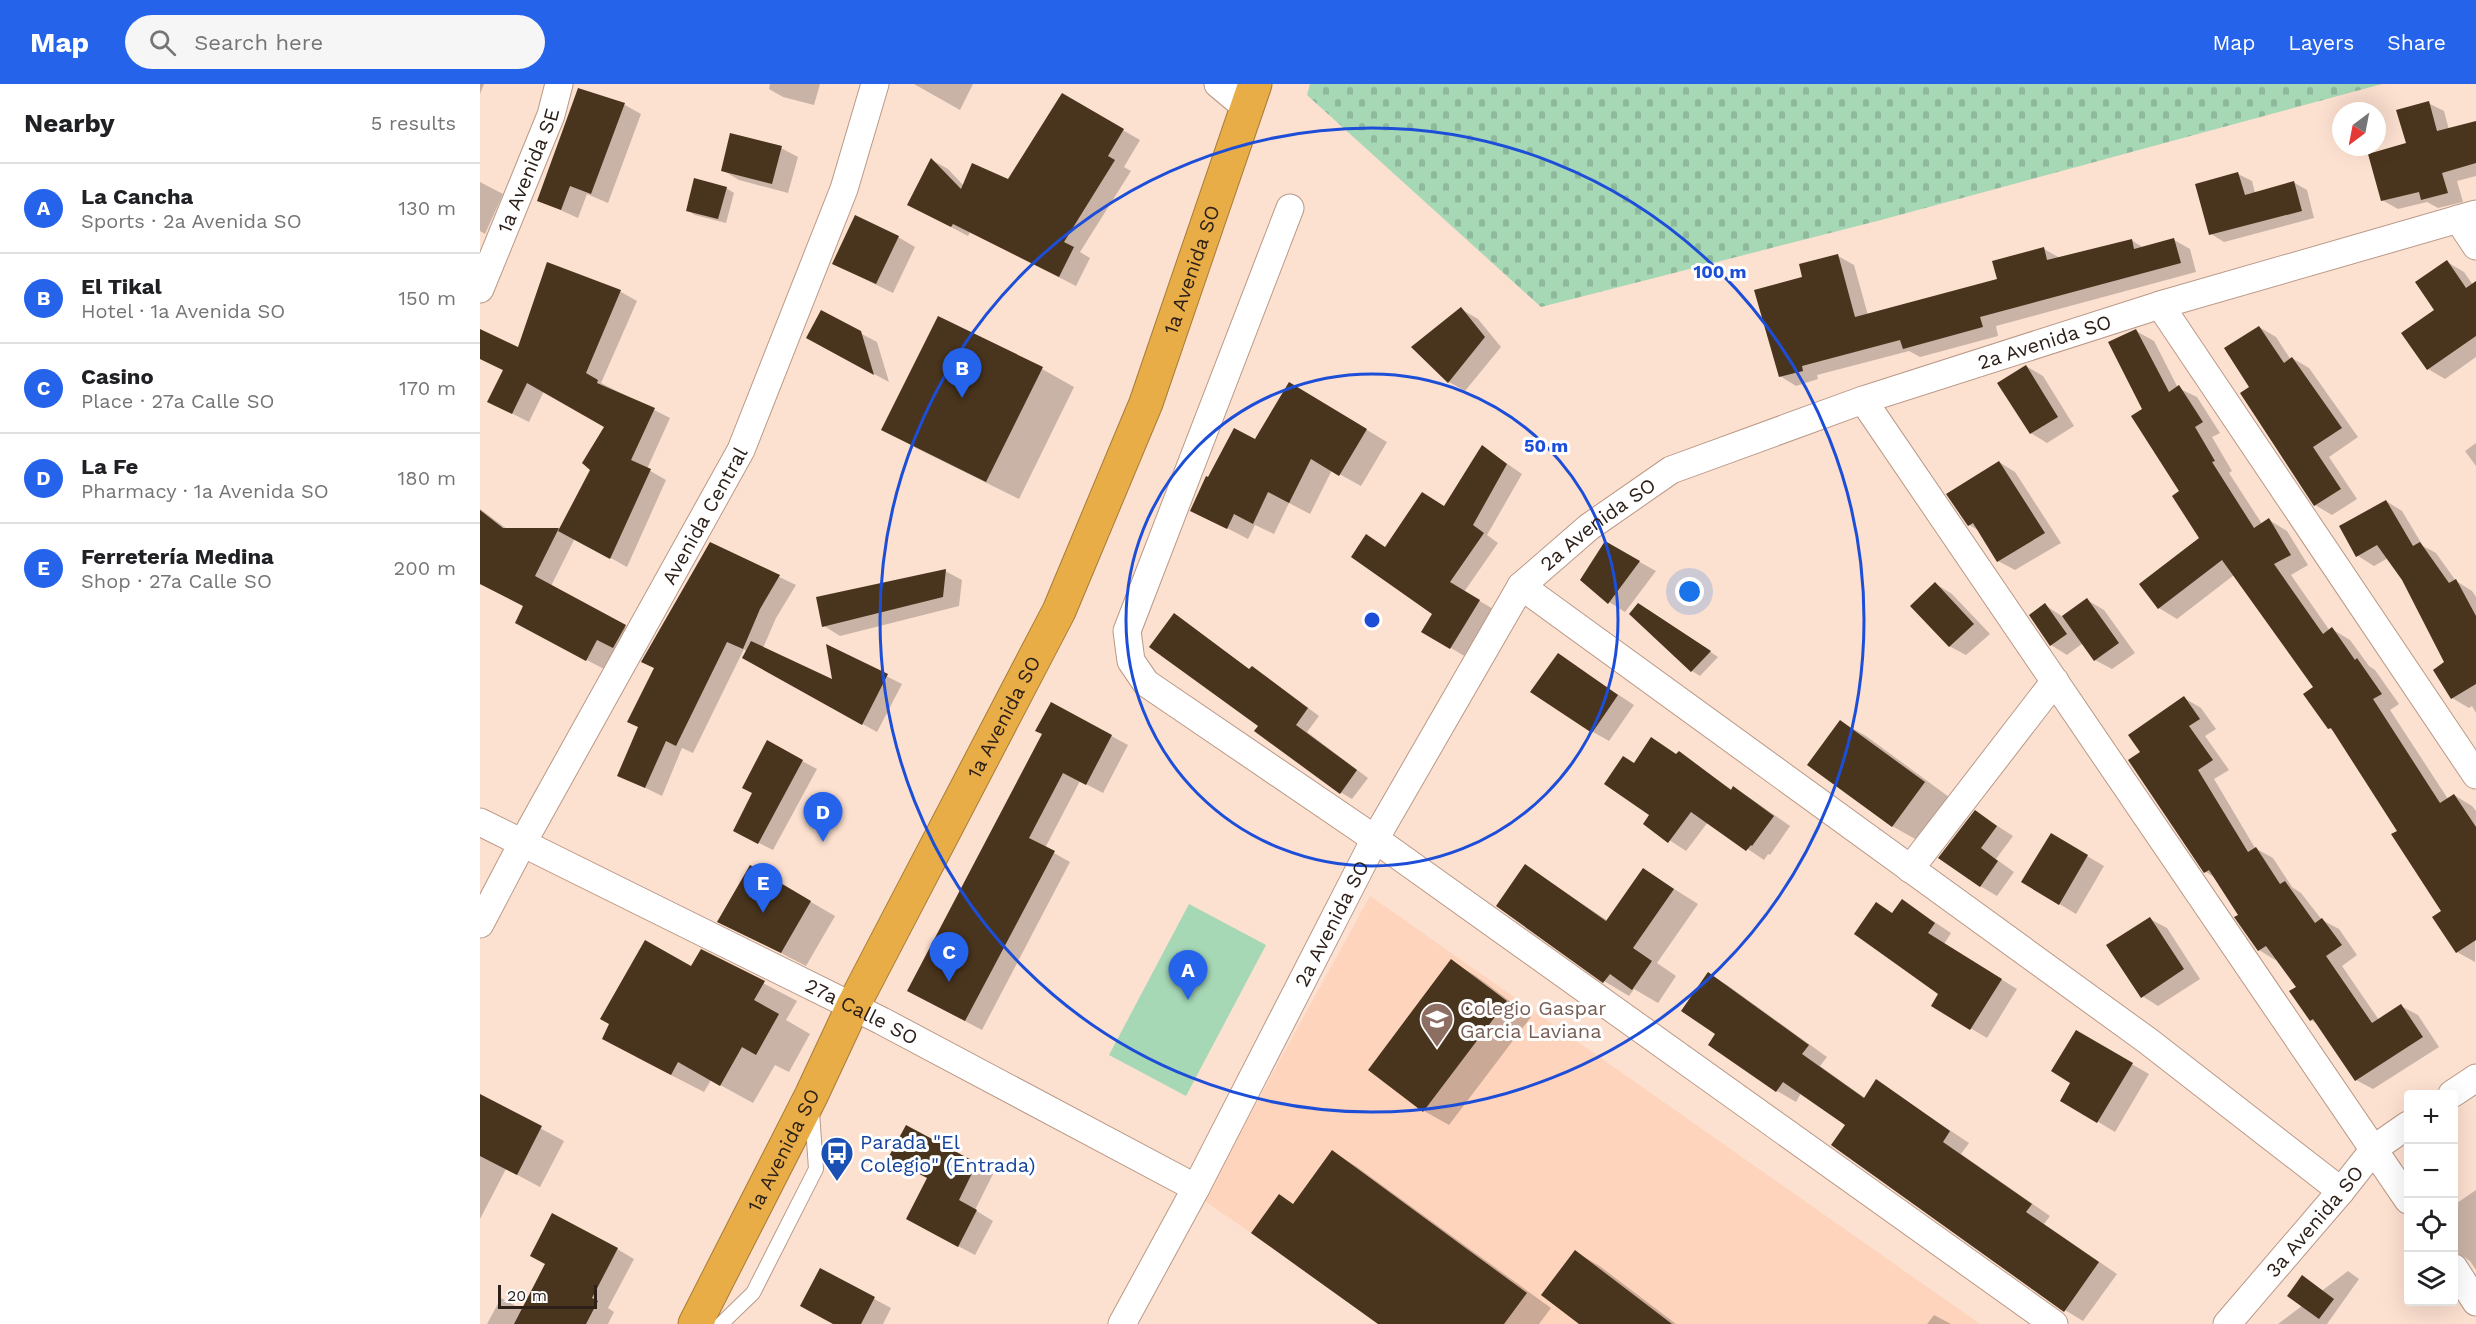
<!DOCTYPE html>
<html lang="en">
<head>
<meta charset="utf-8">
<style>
	:root { --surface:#fff; --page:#f6f6f6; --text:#202124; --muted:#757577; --line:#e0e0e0; --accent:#2563eb }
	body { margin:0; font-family:"Work Sans",sans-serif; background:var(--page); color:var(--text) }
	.controls { position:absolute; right:18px; bottom:18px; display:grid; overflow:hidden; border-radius:6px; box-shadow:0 6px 24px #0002 }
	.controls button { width:54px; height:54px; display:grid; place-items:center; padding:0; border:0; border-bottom:2px solid var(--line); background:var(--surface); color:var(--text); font:30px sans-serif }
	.compass { position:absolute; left:1852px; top:18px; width:54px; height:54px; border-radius:50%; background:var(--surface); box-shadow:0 6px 24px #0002; rotate:212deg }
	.scale { position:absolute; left:18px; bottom:15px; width:99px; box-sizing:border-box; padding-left:6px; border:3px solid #2d2019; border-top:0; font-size:16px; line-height:21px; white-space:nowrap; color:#2d2019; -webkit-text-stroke:4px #fff; paint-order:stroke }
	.you { position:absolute; left:1210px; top:508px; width:21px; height:21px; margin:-15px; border:4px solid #fff; border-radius:50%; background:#1a73e8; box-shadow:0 0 0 9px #1a73e833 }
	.badge { display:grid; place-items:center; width:39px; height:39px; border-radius:50%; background:var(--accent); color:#fff; font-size:20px; font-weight:700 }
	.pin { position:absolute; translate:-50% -50px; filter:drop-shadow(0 2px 3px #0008) }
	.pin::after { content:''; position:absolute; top:32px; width:21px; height:18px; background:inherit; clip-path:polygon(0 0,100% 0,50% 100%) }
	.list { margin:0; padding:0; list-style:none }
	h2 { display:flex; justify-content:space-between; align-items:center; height:78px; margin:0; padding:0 24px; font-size:26px }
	h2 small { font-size:20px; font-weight:400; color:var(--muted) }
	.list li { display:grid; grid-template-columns:39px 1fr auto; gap:18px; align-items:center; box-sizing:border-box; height:90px; padding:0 24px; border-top:2px solid var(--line) }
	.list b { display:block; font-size:22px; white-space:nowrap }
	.list p { margin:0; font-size:20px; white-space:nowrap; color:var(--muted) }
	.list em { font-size:20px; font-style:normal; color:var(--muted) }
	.icon { flex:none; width:33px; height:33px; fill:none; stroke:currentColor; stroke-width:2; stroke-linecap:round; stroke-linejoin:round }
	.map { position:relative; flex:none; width:1996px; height:1240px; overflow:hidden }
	header { display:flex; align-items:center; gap:36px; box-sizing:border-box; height:84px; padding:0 30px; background:var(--accent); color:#fff }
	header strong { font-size:28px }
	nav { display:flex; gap:33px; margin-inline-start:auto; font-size:21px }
	.search { width:420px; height:54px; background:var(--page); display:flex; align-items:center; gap:15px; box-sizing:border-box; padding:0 21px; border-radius:33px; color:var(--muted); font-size:22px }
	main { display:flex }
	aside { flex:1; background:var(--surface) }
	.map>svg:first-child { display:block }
	.built { fill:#fed4bd }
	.cemetery { fill:url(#cemetery-stones) }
	.pitch { fill:#a6d8b6 }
	.shadow { fill:#0003 }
	.building { fill:#49341d }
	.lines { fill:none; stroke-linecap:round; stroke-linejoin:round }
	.lane-casing { stroke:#ba9987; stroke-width:16 }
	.street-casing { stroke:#ba9987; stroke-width:29 }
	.highway-casing { stroke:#a77c37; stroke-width:35 }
	.lane { stroke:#fff; stroke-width:14 }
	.street { stroke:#fff; stroke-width:27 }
	.highway { stroke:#e8ad47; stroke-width:33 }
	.ring { fill:none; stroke:#1d4ed8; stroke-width:3 }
	.labels { text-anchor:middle; stroke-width:6; stroke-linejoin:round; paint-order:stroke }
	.street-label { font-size:20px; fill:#2d2019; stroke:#fff }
	.education-label { font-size:20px; fill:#785e54; stroke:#fff; text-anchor:start }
	.transit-label { font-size:20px; fill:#164399; stroke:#fff; text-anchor:start }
	.centre { fill:#1d4ed8; stroke:#fff; stroke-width:3 }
	.ring-label { font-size:18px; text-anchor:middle; font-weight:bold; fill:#1d4ed8; stroke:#fff; stroke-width:6; stroke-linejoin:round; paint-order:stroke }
</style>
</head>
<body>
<header>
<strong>Map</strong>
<div class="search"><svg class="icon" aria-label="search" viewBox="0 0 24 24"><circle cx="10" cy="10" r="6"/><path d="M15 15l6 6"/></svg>Search here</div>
<nav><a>Map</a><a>Layers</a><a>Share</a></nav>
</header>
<main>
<aside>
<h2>Nearby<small>5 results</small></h2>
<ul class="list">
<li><span class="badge">A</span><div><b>La Cancha</b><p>Sports · 2a Avenida SO</p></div><em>130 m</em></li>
<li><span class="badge">B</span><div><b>El Tikal</b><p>Hotel · 1a Avenida SO</p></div><em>150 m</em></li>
<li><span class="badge">C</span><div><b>Casino</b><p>Place · 27a Calle SO</p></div><em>170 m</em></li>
<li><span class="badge">D</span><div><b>La Fe</b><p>Pharmacy · 1a Avenida SO</p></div><em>180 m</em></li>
<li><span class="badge">E</span><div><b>Ferretería Medina</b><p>Shop · 27a Calle SO</p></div><em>200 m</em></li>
</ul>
</aside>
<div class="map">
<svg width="1996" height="1240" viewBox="0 0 1996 1240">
	<defs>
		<pattern id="cemetery-stones" width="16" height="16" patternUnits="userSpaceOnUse" patternTransform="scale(1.5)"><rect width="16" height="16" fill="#a6d8b6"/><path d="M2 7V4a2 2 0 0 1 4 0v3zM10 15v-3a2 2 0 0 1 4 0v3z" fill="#8fb99c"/></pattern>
	</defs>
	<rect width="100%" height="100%" fill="#fce0d0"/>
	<!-- built -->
	<path class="built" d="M890,812L1500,1240H904L723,1116Z"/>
	<!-- cemetery -->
	<path class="cemetery" d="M830,0H1902L1401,136L1061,223L827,11Z"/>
	<!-- pitch -->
	<path class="pitch" d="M709,820L786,861L706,1012L629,971Z"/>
	<!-- shadow -->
	<path class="shadow" d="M0,0H4L0,10Z
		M290,0H340L334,21L303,13L289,5Z
		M434,0H493L480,26Z
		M99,6L145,21L161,30L128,119L107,110L98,134L58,116Z
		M582,11L660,56L644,83L651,87L600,168L610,174L596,202L490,148L488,152L446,130L452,76L468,85L484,102L529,97Z
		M1948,19L1964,27L1969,46L1996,38V92L1977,97L1983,118L1958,124L1947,118L1918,125L1902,116Z
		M301,64L318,73L308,109L259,96L242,86Z
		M1758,90L1772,97L1775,109L1813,98L1827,106L1834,134L1744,158L1731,150Z
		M0,98L23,110L5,150L0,147Z
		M246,104L254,109L246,139L215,131L207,126Z
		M418,153L435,163L413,209L354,180Z
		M1651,156L1664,164L1694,156L1710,165L1716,188L1516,242L1518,252L1440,273L1429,267L1337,291L1338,295L1316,302L1300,292L1324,194L1358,172L1374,181L1388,231L1519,196L1564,165L1580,174Z
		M1967,178L1984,188L1993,201L1996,199V273L1965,295L1948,285L1956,227Z
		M68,180L141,208L157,217L121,299L190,334L167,385L186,396L147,483L95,454L71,502L162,552L150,572L135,564L124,585L53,548L45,523L0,500V425L27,445L80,446L112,386L126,343L64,307L49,338L9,318L24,287L0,275V247L39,266Z
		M981,225L998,235L1021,263L985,307L969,298Z
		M1779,243L1796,253L1811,276L1812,274L1829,284L1878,353L1849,373L1877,415L1852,431L1835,421L1762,309L1771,303Z
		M1656,247L1674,257L1698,304L1717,313L1740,349L1732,353L1752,387L1749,389L1782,440L1789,436L1807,447L1828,481L1811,491L1850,547L1852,545L1870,556L1889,582L1895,586L1919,620L1910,626L1968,715L1974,711L1992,722L1996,727L1995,878L1977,868L1963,828L1919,747L1855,648L1849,644L1835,604L1754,491L1697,535L1679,524L1661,501L1721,455L1664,325Z
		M380,249L397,258L409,298L344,263Z
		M1546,282L1563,292L1594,342L1567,359L1551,349Z
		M562,285L594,303L539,415L436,364L403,345Z
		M830,312L907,358L881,402L852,386L830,430L809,419L794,450L775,441L768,455L712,426L776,357Z
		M1996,359V382L1985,367Z
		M1003,363L1042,390L1007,451L1018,459L984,508L1015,526L986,573L944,548L955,530L906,464L965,423Z
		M1519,378L1535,388L1581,459L1535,486L1518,477L1500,447L1489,441Z
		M1906,417L1922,427L1943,462L1956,469L1976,497L1992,507L1996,513V629L1992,622L1989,624L1972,614L1955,586L1966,579L1923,495L1908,474L1894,482L1878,472Z
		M1125,459L1176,487L1145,528L1129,518Z
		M230,460L316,501L296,534L283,564L354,597L348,563L422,600L397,648L278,582L264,565L213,669L202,664L182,712L139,691L160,643L175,584Z
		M465,487L482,496L479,522L360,552L344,542Z
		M1456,500L1472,510L1510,550L1486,571L1469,562Z
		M1607,516L1624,526L1655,569L1632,585L1615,576L1603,559L1587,571L1571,561L1565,521L1583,533Z
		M1167,525L1238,573L1220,592L1212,587Z
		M694,531L770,586L784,591L839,632L827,648L888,694L872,715L860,708L780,642Z
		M1078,571L1154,621L1129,657L1099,640Z
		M1704,614L1721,624L1736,645L1725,652L1749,686L1734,695L1775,764L1793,774L1812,803L1821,809L1842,836L1859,845L1877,871L1862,882L1899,936L1921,922L1938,931L1959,963L1893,1005L1876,996L1839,941L1831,936L1818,903L1797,875L1795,876L1779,866L1760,831L1737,795L1726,788L1650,677L1662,668Z
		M572,620L648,661L623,709L600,697L565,764L590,778L502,946L445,916L563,650Z
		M1361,638L1386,652L1469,713L1437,756L1412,742Z
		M1199,669L1252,706L1254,704L1270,714L1310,742L1290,771L1288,770L1284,776L1228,738L1206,767L1165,740L1172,731L1155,680L1197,671Z
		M322,677L337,685L293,766L269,754Z
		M1496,728L1533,752L1516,775L1534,788L1517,812L1500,802Z
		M1571,751L1624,782L1596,830L1543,798Z
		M1046,782L1128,837L1164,786L1218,820L1177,879L1196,892L1178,919L1154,905L1149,912L1124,897L1018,822Z
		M271,783L355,832L326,882L239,837Z
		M1423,817L1471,849L1464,860L1537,905L1507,954L1453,922L1460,910L1413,830Z
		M1670,835L1687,844L1720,895L1678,922L1662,912Z
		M222,867L317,917L306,936L330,950L309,988L295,981L273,1019L231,996L224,1008L156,973Z
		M971,877L996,892L1051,933L969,1041L944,1027Z
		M1228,890L1247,901L1347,973L1340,982L1385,1014L1396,997L1489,1059L1481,1070L1570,1132L1564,1140L1637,1190L1603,1237L1585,1226L1367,1040L1321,1009L1316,1018L1297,1007L1237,950Z
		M1596,948L1669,990L1635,1048L1582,1016L1592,998Z
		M0,1012L84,1057L60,1103L26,1085L0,1135Z
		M426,1043L513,1090L495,1126L513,1137L495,1171L444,1144L449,1095Z
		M853,1068L877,1083L1071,1224L1059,1240H901L814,1121Z
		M1996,1106V1186L1990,1177L1974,1167V1121Z
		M137,1165L154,1175L128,1224L134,1228L128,1240H7L21,1214L43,1226Z
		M1096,1168L1121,1183L1196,1240H1102Z
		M340,1186L411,1224L403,1240H355Z
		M1868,1187L1879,1195L1847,1240H1798Z
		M1454,1231L1471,1240H1447Z"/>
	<!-- building -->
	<path class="building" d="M98,4L145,19L111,110L90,102L81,126L57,117Z
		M582,9L644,45L628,72L635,76L584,158L594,163L579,193L473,140L471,143L427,121L451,74L481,105L492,79L528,95Z
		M1949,17L1957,47L1996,37V79L1962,89L1968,109L1941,116L1939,108L1901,117L1888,70L1926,59L1916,26Z
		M250,49L302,62L292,100L241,87Z
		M1758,88L1765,111L1814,97L1822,127L1729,151L1715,100Z
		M214,94L247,103L238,135L206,127Z
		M375,131L419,152L396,200L352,180Z
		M1694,154L1701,179L1500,233L1503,243L1423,265L1420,256L1322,282L1323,287L1299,293L1274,206L1322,193L1319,180L1358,170L1375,233L1517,195L1512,177L1564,163L1567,176L1652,155L1654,165Z
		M1967,176L1986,204L1996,197V252L1947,286L1921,249L1954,226L1935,198Z
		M67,178L141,206L106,289L118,296L117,299L175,324L151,376L171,385L130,475L78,447L110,386L102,379L124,343L47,299L32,330L7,318L23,286L0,275V245L38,263Z
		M981,223L1005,253L968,299L931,263Z
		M341,226L381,247L394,291L326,254Z
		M458,232L563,283L506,398L401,346Z
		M1779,242L1804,279L1812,273L1862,344L1833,363L1861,405L1834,422L1760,309L1769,303L1744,264Z
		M1656,245L1689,308L1699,301L1723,338L1715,343L1735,377L1732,378L1774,444L1789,434L1811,471L1794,480L1843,550L1852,543L1875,576L1877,574L1902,610L1893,615L1960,719L1974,710L1996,743V856L1976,869L1952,833L1961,827L1911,750L1917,747L1851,644L1848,645L1823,610L1833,603L1742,476L1678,525L1659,500L1719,454L1692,412L1699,407L1651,332L1662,325L1628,258Z
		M1546,281L1578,333L1550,350L1517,299Z
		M809,298L887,345L859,392L831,375L809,419L788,408L773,440L754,430L747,445L710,427L726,392L728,393L754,344L775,355Z
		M1002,361L1027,380L993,441L1004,449L970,498L1000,516L970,565L941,548L952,530L871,473L886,450L905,463L942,408L964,422Z
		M1519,377L1565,449L1517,478L1493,439L1488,442L1466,410Z
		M1906,416L1933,462L1940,458L1969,499L1976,495L1996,532V600L1971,615L1953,586L1964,578L1922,496L1897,461L1876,473L1859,442Z
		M0,426L23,444H79L55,492L146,541L133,564L117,556L106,577L35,539L43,522L0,500Z
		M1125,457L1160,477L1128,520L1100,496Z
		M230,458L300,491L280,525L263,565L247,558L196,662L186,657L165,704L137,692L158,643L147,638L174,584L161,578Z
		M466,485L463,513L342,543L336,513Z
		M1455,498L1494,540L1469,563L1430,522Z
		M1607,514L1639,559L1614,577L1582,532Z
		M1158,519L1231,567L1211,588L1149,530Z
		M1565,519L1587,550L1570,562L1549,531Z
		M694,529L769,585L772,582L828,624L816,641L877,686L860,710L774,647L778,642L669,563Z
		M271,557L352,595L346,560L408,590L382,641L262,574Z
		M1078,569L1138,611L1112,649L1050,608Z
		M1704,612L1720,635L1709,642L1733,676L1718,686L1768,768L1776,763L1800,800L1805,797L1835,839L1842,834L1862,861L1846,872L1892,939L1921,920L1943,953L1875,997L1833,935L1830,937L1809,907L1816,903L1786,862L1778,867L1754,833L1758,831L1729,786L1724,789L1648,676L1660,668L1648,651Z
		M571,618L632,651L606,701L583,689L549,754L575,767L485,937L427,907L562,650L555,647Z
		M1360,636L1445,698L1412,743L1327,681Z
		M1171,653L1196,670L1199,667L1251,706L1253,702L1294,732L1272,762L1271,761L1266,767L1211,728L1188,759L1163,740L1169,731L1124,700L1143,672L1154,679Z
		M287,656L323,676L278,760L253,747L272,709L262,704Z
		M1495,726L1517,742L1501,764L1518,777L1500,803L1458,774Z
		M1571,749L1608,771L1579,821L1541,798Z
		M1045,780L1126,837L1163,784L1194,805L1153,864L1172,877L1152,906L1130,890L1123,899L1016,822Z
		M270,781L331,817L301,869L237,838Z
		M1422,815L1455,839L1448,849L1522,895L1490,946L1451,922L1458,910L1374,850L1396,818L1412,829Z
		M1670,833L1704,885L1661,914L1626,861Z
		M165,856L211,882L221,865L285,897L274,916L299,930L276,971L262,963L240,1002L198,978L191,991L122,955L129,940L120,935Z
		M971,875L1027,917L943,1028L888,986Z
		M1228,888L1329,961L1322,970L1384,1014L1396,995L1470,1047L1463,1058L1552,1120L1546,1128L1619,1178L1584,1228L1351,1061L1365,1041L1303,998L1296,1008L1228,961L1235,950L1201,927Z
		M1596,946L1653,979L1617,1039L1580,1017L1590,999L1571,987Z
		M0,1010L62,1042L37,1091L0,1072Z
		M426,1041L497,1079L479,1116L497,1126L478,1163L426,1135L447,1094L408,1074Z
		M852,1066L1047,1209L1024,1240H898L771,1149L799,1110L813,1120Z
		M72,1129L138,1164L112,1214L118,1217L106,1240H34L65,1180L50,1172Z
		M1095,1166L1192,1240H1099L1061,1211Z
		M340,1184L395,1213L381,1240H353L320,1222Z
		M1822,1191L1854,1215L1839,1235L1807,1212Z"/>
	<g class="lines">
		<defs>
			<path id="lane" d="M241,1240L273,1209L336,1085L332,1028"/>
			<g id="street">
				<path d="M738,0L768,25"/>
				<path d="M810,124L647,547L651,577L666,599L895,755L1574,1240"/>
				<path d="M1978,135L1996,162"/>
				<path id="s1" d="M0,205L71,31L79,0"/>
				<path d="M1680,221L1996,691"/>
				<path d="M1383,316L1928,1116"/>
				<path d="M1041,502L1668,957L1861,1107"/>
				<path id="s2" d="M0,738L402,937L716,1104"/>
				<path d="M1430,785L1575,597"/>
				<path id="s3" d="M0,840L42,760L261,366L364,105L395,0"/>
				<path d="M1972,1010L1996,994"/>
				<path d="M1974,1184L1996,1218"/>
				<path id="s4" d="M642,1240L716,1104L895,755L1041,502L1109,443L1191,386L1383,316L1680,221L1996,130"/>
				<path id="s5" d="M1747,1240L1861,1107L1895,1064L1928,1041"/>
			</g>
			<g id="highway">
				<path id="s6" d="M215,1240L331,1012L373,922L579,527L666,319L775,0"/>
			</g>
		</defs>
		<!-- lane casing -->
		<use href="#lane" class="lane-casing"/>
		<!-- street casing -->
		<use href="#street" class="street-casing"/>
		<!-- highway casing -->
		<use href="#highway" class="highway-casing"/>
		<!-- lane -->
		<use href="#lane" class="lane"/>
		<!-- street -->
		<use href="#street" class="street"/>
		<!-- highway -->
		<use href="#highway" class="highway"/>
	</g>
	<!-- distance rings -->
	<g class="ring">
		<circle cx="892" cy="536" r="246"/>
		<circle cx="892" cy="536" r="492"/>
	</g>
	<!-- icons -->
	<defs>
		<symbol id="university-pin" viewBox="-11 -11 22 30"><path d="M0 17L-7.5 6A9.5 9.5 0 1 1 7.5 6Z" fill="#8d6e63" stroke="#fff"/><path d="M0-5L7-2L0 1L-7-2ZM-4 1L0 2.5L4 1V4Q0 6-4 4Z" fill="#fff"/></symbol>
		<symbol id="bus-pin" viewBox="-11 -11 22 30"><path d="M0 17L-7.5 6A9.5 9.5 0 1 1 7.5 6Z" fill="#1a4fb4" stroke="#fff"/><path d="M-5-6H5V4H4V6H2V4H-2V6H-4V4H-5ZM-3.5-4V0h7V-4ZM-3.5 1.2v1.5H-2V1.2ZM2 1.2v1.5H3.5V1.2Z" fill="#fff"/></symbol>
	</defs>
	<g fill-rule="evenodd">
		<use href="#university-pin" x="938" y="916" width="38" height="52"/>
		<use href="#bus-pin" x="338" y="1050" width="38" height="52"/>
	</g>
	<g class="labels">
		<!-- street labels -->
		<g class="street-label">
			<text dy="7" stroke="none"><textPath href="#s1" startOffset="128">1a Avenida SE</textPath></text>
			<text dy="7" stroke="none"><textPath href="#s6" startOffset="1167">1a Avenida SO</textPath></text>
			<text dy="7" stroke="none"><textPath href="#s4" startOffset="1424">2a Avenida SO</textPath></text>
			<text dy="7" stroke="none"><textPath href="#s3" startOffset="466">Avenida Central</textPath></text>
			<text dy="7" stroke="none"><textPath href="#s4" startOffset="938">2a Avenida SO</textPath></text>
			<text dy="7" stroke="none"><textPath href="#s6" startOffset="681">1a Avenida SO</textPath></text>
			<text dy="7" stroke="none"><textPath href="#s4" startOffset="452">2a Avenida SO</textPath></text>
			<text dy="7" stroke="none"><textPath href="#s2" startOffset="426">27a Calle SO</textPath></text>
			<text dy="7" stroke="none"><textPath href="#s6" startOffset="195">1a Avenida SO</textPath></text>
			<text dy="7" stroke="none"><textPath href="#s5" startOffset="135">3a Avenida SO</textPath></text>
		</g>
		<!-- education labels -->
		<g class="education-label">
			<text x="980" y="931">Colegio Gaspar<tspan x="980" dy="23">Garcia Laviana</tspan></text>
		</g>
		<!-- transit labels -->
		<g class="transit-label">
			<text x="380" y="1065">Parada "El<tspan x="380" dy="23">Colegio" (Entrada)</tspan></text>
		</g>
	</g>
	<circle cx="892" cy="536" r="9" class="centre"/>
	<g class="ring-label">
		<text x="1240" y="194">100 m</text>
		<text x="1066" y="368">50 m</text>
	</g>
</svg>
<div class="controls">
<button>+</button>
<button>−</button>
<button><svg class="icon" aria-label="locate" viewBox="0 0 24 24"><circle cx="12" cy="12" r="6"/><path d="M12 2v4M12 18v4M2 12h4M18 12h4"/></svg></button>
<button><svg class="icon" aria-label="layers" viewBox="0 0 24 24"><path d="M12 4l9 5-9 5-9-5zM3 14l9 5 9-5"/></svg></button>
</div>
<svg class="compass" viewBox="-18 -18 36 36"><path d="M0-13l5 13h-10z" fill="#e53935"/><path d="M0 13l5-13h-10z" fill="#757577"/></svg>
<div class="scale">20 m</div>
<div class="you"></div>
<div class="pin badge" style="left:708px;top:916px">A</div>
<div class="pin badge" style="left:482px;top:314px">B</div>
<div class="pin badge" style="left:469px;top:898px">C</div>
<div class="pin badge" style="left:343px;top:758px">D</div>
<div class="pin badge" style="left:283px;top:829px">E</div>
</div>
</main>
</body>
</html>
